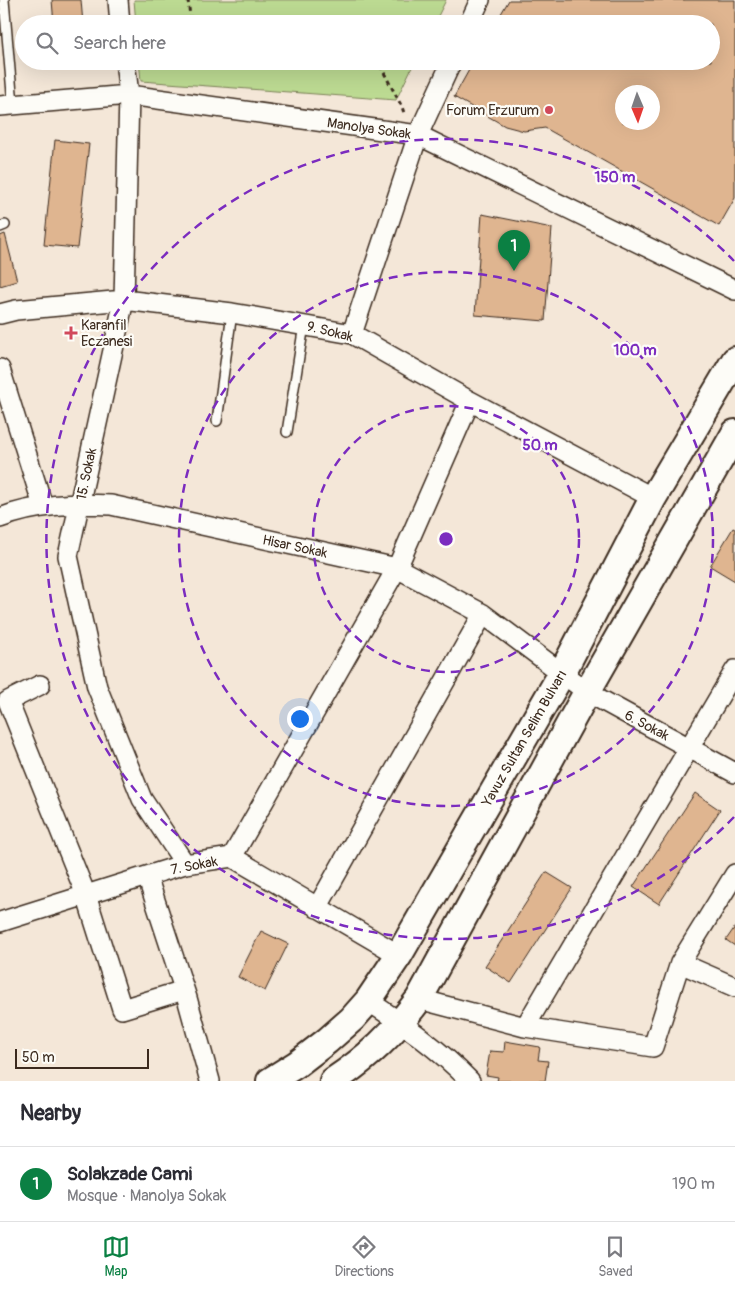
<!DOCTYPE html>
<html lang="en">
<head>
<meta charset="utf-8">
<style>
	:root { --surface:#fff; --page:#f7f7f7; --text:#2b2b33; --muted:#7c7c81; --line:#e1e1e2; --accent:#0b8043 }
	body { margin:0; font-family:Pangolin,sans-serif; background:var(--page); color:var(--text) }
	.compass { position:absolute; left:615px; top:85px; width:45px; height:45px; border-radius:50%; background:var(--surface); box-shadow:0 5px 20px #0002; rotate:178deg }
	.scale { position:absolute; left:15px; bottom:12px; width:134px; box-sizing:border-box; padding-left:5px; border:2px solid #3b2a1e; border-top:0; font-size:14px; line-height:18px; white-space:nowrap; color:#3b2a1e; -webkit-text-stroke:4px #fdfcf7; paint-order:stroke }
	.you { position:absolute; left:299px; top:718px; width:18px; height:18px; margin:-12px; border:4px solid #fff; border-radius:50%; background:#1a73e8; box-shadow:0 0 0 8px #1a73e833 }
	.badge { display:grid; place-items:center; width:32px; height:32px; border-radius:50%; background:var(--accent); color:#fff; font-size:16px; font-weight:700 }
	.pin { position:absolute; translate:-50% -41px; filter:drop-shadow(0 1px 2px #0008) }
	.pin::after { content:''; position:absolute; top:26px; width:18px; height:15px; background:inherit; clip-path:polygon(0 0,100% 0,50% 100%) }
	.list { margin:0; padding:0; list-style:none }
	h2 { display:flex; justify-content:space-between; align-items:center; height:65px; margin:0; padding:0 20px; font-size:21px }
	h2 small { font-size:16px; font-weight:400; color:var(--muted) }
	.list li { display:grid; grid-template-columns:32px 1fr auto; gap:15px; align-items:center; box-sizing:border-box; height:75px; padding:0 20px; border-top:1px solid var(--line) }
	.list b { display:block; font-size:19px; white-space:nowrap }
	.list p { margin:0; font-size:16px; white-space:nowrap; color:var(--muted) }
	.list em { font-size:16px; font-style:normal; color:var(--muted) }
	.icon { flex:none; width:28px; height:28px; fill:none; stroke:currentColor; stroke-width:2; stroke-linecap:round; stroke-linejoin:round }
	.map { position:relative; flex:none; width:735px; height:1081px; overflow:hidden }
	.search { position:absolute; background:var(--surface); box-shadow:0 5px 20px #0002; left:15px; right:15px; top:15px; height:55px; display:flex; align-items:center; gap:12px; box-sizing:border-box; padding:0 18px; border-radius:28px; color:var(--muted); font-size:19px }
	.sheet { height:140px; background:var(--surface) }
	nav { display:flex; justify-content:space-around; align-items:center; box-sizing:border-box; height:70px; border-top:1px solid var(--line); background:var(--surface); font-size:14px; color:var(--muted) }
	nav a { display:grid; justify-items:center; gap:2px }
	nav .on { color:var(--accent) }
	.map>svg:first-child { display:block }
	.green { fill:#bcda92; stroke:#7c8258 }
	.building { fill:#dfb590; stroke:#3b2a1e; fill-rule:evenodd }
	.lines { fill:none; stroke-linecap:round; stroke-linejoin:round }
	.service-casing { stroke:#3b2a1e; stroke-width:12 }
	.minor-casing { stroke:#3b2a1e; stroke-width:22 }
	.secondary-casing { stroke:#3b2a1e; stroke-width:30 }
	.path { stroke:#3b2a1e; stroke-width:3; stroke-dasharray:4 4; stroke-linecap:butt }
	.service { stroke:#fdfcf7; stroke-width:9 }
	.minor { stroke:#fdfcf7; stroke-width:19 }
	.secondary { stroke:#fdfcf7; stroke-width:26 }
	.ring { fill:none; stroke:#7b2cbf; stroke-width:2.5; stroke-dasharray:9 6 }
	.poi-dot { fill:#d1495b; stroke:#fdfcf7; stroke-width:2 }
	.labels { text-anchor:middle; stroke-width:4.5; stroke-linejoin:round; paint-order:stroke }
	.poi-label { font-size:14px; fill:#3b2a1e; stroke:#fdfcf7; text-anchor:end }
	.street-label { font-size:14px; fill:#3b2a1e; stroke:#fdfcf7 }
	.centre { fill:#7b2cbf; stroke:#fdfcf7; stroke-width:2.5 }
	.ring-label { font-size:15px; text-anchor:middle; font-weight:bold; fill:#7b2cbf; stroke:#fdfcf7; stroke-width:4.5; stroke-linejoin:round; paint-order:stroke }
</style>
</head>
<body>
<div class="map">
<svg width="735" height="1081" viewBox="0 0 735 1081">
	<rect width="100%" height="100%" fill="#f4e7d8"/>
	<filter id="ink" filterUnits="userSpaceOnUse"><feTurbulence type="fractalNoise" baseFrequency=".02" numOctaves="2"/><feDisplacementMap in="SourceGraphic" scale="10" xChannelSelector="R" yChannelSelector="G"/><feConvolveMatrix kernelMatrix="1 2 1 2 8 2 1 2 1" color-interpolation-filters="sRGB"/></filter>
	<g filter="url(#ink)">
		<!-- green -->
		<path class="green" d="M134,0H446L434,24H136Z
			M139,61H415L396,100L141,81Z"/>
		<!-- building -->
		<path class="building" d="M52,0H81L83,24H54Z
			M509,0H735V198L719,226L545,128L524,131L505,126L454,97L474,61H711V24H495ZM622,92H652V122H622Z
			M55,140L89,144L77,248L44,245Z
			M482,214L552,228L545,321L475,315Z
			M5,234L17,281L0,286V236Z
			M733,528L735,529V581L710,566Z
			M695,793L720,810L659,904L633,887Z
			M546,872L572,888L511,983L485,966Z
			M735,927V946L726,940Z
			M261,931L288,944L265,991L238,977Z
			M505,1041L540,1047L538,1060L548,1061L545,1081H497L498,1077L486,1075L490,1051L504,1052Z"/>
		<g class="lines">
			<defs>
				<path id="service" d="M4,0L13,105
					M0,227L5,225
					M217,421L232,313
					M287,432L304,325"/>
				<path id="minor" d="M118,0L120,24
					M469,24L480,0
					M125,61L129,95L124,300L68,556L97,687L142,799L185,864
					M0,106L129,95L418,135L735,290
					M0,314L16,310L124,300L232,313L352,334L470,401L653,498
					M352,334L418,135L452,61
					M0,369L43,506
					M0,518C36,504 73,503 111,505L397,568L483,614L587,692L735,773
					M40,685L8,701L86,895L122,1009L184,990
					M232,857L397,568L470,401
					M147,876L187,998L210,1081
					M317,908L483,614
					M0,922L185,864L232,857L399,955
					M680,963L735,987
					M419,999L525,1027L653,1047L680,963L735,874
					M368,1001C405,1025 439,1049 470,1081
					M525,1027L735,670"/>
				<path id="secondary" d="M270,1081L297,1064L327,1041L352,1019L368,1001L399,955L562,673L653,498L735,360
					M333,1081C369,1057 393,1034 419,999L587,692L735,433"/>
			</defs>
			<!-- service casing -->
			<use href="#service" class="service-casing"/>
			<!-- minor casing -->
			<use href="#minor" class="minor-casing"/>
			<!-- secondary casing -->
			<use href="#secondary" class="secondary-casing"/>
			<!-- path -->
			<path class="path" d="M188,0L191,24
				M213,61L238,64L380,65L402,107L405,116"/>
			<!-- service -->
			<use href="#service" class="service"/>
			<!-- minor -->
			<use href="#minor" class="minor"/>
			<!-- secondary -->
			<use href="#secondary" class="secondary"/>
		</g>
	</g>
	<!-- distance rings -->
	<g class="ring">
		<circle cx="446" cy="539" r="133"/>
		<circle cx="446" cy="539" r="267"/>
		<path d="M734 817A400 400 0 1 1 734 261"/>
	</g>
	<!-- markers -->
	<g class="poi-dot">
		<circle cx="549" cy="110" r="5"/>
		<path d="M68.5 325.5h5v5h5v5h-5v5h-5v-5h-5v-5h5z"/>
	</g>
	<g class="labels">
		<!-- poi labels -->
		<g class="poi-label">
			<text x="539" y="115">Forum Erzurum</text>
			<text x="81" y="330" text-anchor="start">Karanfil<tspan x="81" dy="16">Eczanesi</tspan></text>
		</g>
		<!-- street labels -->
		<g class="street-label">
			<text transform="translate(369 128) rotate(8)" y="5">Manolya Sokak</text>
			<text transform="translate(330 331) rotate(14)" y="5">9. Sokak</text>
			<text transform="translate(86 474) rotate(-78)" y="5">15. Sokak</text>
			<text transform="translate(295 546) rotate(12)" y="5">Hisar Sokak</text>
			<text transform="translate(647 725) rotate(28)" y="5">6. Sokak</text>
			<text transform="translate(524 738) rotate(-60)" y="5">Yavuz Sultan Selim Bulvarı</text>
			<text transform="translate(194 865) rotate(-11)" y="5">7. Sokak</text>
		</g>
	</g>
	<circle cx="446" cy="539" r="8" class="centre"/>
	<g class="ring-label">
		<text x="615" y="182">150 m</text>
		<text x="635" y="355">100 m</text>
		<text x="540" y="450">50 m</text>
	</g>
</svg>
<svg class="compass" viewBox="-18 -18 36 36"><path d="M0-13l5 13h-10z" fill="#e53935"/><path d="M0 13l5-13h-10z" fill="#7c7c81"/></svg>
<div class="scale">50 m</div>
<div class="you"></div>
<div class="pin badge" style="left:514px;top:271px">1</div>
<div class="search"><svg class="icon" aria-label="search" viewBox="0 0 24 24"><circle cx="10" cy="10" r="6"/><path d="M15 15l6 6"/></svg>Search here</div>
</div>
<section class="sheet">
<h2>Nearby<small></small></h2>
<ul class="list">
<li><span class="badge">1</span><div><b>Solakzade Cami</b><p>Mosque · Manolya Sokak</p></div><em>190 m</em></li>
</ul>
</section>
<nav>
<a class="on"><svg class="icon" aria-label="map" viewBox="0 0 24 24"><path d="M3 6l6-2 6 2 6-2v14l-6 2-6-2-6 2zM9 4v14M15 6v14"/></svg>Map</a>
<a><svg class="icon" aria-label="directions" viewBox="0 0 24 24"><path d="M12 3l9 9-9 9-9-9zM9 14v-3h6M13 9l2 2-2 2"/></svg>Directions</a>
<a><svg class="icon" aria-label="saved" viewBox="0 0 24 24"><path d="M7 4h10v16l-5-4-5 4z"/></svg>Saved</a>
</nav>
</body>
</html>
